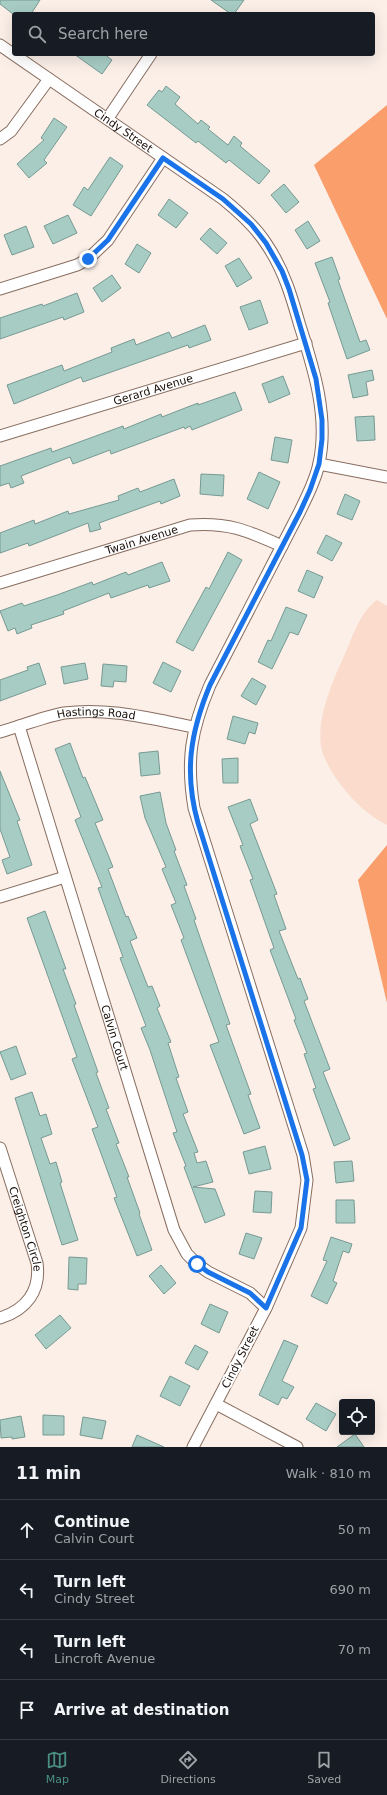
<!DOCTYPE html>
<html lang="en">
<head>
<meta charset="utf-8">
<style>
	:root { --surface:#171b24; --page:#20242c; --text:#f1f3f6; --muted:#9ea1a6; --line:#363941; --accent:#4a8e83 }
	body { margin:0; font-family:"DejaVu Sans",sans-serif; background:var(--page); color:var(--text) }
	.controls { position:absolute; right:12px; bottom:12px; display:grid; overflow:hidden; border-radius:4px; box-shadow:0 4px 16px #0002 }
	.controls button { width:36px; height:36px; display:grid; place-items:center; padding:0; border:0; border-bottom:1px solid var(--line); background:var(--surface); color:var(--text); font:20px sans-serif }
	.stop { position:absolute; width:12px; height:12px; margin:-9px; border:3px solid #1a73e8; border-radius:50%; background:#fff }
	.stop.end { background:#1a73e8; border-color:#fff; box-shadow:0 1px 4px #0008 }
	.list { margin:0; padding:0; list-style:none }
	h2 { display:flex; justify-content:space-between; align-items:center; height:52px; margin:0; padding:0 16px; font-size:17px }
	h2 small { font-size:13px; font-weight:400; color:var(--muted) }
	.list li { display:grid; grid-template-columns:26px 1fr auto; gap:12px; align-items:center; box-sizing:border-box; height:60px; padding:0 16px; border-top:1px solid var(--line) }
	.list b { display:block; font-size:15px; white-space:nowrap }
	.list p { margin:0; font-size:13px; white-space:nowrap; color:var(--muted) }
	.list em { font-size:13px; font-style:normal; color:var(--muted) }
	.icon { flex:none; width:22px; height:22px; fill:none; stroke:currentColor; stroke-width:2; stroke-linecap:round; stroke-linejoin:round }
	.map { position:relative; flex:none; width:387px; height:1447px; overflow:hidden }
	.search { position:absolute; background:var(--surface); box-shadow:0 4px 16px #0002; left:12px; right:12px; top:12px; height:44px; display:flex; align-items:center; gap:10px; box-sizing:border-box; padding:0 14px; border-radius:4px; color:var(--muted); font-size:15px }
	.sheet { height:292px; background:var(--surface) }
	nav { display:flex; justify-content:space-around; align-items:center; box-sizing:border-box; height:56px; border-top:1px solid var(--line); background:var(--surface); font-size:11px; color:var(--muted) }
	nav a { display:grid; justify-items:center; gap:2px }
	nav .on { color:var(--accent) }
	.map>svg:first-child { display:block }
	.green { fill:#fadbcc }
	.forest { fill:#fa9e6c }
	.building { fill:#a7ccc4; stroke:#769a93 }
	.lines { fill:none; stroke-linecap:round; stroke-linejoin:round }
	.minor-casing { stroke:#886d5f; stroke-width:13 }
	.minor { stroke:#fff; stroke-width:11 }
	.route { stroke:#1a73e8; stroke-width:5 }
	.labels { text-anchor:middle; stroke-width:4; stroke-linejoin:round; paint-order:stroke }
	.street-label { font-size:11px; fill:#190e09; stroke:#fff }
</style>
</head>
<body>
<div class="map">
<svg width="387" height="1447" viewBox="0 0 387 1447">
	<rect width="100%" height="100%" fill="#fbefe8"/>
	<!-- green -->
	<path class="green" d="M377,600L387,606V825C369,816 353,801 341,785C334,776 327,765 323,754C313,725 333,680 345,654C353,635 361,611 377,600Z"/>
	<!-- forest -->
	<path class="forest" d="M387,105V319L314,165Z
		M387,845V1003L358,880Z"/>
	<!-- building -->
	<path class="building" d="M0,0H40L31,14H13L0,4Z
		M211,0H244L234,14H231Z
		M74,54H104L112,60L102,74Z
		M166,86L180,97L175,104L198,124L201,120L210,127L208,129L228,145L234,136L242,143L240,146L270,171L259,184L229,160L226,163L198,141L196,143L147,105L159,90L162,92Z
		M54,118L67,127L44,160L47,163L29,178L17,164L44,140L41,138Z
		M110,157L123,166L91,216L73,205L84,187L88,190Z
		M284,184L299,202L286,213L271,195Z
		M169,199L188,213L176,228L158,215Z
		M68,215L77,233L53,244L44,226Z
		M308,221L320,241L307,249L295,230Z
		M26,226L34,247L12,255L4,235Z
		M210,228L227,243L217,254L200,239Z
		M137,244L151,253L139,273L125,264Z
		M332,257L340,279L338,280L360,342L366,340L370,350L347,359L328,303L330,302L315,263Z
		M239,258L252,278L237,287L225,266Z
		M112,275L121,288L102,302L93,288Z
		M77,293L84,312L64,320L63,317L0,339V318L42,304L43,306Z
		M260,300L268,323L249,330L240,307Z
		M205,325L211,340L189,348L188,345L83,382L81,377L14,404L7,385L62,365L64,371L112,352L111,348L134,339L136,345L169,332L172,338Z
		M372,370L374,380L366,382L368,395L353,398L348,375Z
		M283,376L290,394L269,403L262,384Z
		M235,392L242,410L192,430L190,426L185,429L184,427L111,454L110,450L73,464L70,457L21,476L24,483L11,488L9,483L0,486V466L51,448L52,452L123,426L124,429L161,414L162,417L198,403V405Z
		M374,416L375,440L357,441L355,417Z
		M275,437L292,440L288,463L271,460Z
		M259,472L280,482L268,509L247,499Z
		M201,474L224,475L223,496L200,494Z
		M174,479L180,496L161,504L160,501L99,523L101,529L90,532L88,523L29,546L28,543L0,553V533L34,520L35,524L68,511L69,514L119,500L118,496L138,488L140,492Z
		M345,494L360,501L352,520L337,514Z
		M326,535L342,543L332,561L317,553Z
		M228,552L242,560L193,651L176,642L206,587L209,589Z
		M162,562L170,581L149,588L148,585L111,598L109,593L63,611L64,614L31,625L32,628L17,634L15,628L8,631L0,611L22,603L24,606L57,595L92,582L93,585L126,572L128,575Z
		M307,570L323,577L314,598L298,591Z
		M286,607L307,615L298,635L290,632L272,669L258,662L268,640L271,641Z
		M163,662L181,671L171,692L153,683Z
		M39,663L46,684L0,701V680L28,670L27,667Z
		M85,663L88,679L64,684L61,667Z
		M103,664L127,666L126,682L114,681L113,687L101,686Z
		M252,678L266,686L256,705L241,696Z
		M233,716L258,723L255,734L249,732L245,744L227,739Z
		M70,743L83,778L85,777L103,820L95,823L113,867L108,869L126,917L128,916L137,938L130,941L148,987L152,986L160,1006L157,1008L171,1042L168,1043L179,1077L176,1078L188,1112L183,1114L198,1152L194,1153L197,1163L206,1161L213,1182L193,1187L215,1189L225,1215L205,1223L184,1167L186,1166L173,1133L177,1132L150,1050L141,1028L146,1026L120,958L123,957L98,888L102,887L75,820L81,817L55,749Z
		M158,751L160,774L141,776L139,753Z
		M238,758V783H223L222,759Z
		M0,771L20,820L17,821L32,865L7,874L2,860L10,857L0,829Z
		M160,792L166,823L176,850L174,851L187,885L184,886L196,919L194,920L230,1024L226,1025L251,1094L248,1095L260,1128L244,1134L210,1045L219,1042L181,940L184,938L171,905L176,903L162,869L166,867L145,818L140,796Z
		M250,799L258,820L250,824L277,894L274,895L286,929L279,931L298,979L300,978L308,999L304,1001L330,1069L323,1072L350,1139L334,1146L313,1089L316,1088L304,1054L307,1053L294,1020L296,1019L270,950L274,948L250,880L253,879L240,846L243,845L228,807Z
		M45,911L66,969H63L76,1004L74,1005L98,1072L96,1073L109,1108L106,1109L119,1143L116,1144L129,1177H127L140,1213L139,1214L152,1250L137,1256L114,1198L117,1197L92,1129L98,1127L72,1059L77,1057L27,918Z
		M16,1046L26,1074L11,1080L0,1052Z
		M32,1092L40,1116L46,1114L52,1134L41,1138L50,1164L56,1162L62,1182L60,1183L78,1240L62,1245L15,1098Z
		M265,1146L271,1169L249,1174L243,1152Z
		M352,1161L354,1181L336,1183L334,1162Z
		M255,1191L272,1192L271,1213L253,1212Z
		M336,1200H354L355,1223H336Z
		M246,1233L262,1238L254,1259L239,1254Z
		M331,1237L352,1244L349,1253L343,1251L333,1281L337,1283L327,1304L311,1296L327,1261L323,1260Z
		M69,1257L87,1258L86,1284H78V1290L68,1289Z
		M161,1265L176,1283L164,1294L149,1276Z
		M210,1304L228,1312L219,1333L201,1324Z
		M60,1315L71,1328L46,1349L35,1335Z
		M284,1340L298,1346L282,1381L294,1387L287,1399L282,1397L278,1405L259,1395Z
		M195,1345L208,1352L198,1370L185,1363Z
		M170,1376L190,1386L180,1406L160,1396Z
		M316,1403L336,1414L326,1431L306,1419Z
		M43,1415L64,1416V1435H43Z
		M21,1416L25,1437L12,1439V1437L1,1438L0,1420Z
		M83,1417L106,1421L102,1439L80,1435Z
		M355,1434L364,1447H337Z
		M137,1435L164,1447H132Z"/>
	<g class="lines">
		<defs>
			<g id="minor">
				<path id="s1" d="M0,45L223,199C239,212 256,227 267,245C284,270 292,298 300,326C314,369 329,418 319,463C316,480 307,496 300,511L210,685C191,730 186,760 194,808L303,1155L307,1180L301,1228L266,1308L193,1447"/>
				<path d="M108,118L151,54"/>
				<path d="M0,139L11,131L49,79"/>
				<path d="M0,289L77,265L88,259L108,240L163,158"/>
				<path id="s2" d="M0,436L306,343"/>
				<path d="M319,464L387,477"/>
				<path id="s3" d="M0,583L190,525C229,522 248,531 282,546"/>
				<path id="s4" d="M19,726L174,1230L187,1254L197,1264L208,1272L250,1293L266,1308"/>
				<path id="s5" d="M0,732C21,726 43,717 64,713C108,707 152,719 194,727"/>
				<path d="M0,897L65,877"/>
				<path id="s6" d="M0,1148L37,1263C41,1291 26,1310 0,1318"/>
				<path d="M216,1404L297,1447"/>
			</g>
		</defs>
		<!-- minor casing -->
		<use href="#minor" class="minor-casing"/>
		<!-- minor -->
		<use href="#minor" class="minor"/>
	</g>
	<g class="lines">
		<!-- route -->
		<path class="route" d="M88,259L108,240L163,158L223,199L251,224L266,243L282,271L289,289L316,379L322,420V439L319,464L310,490L300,512L210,685C190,733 184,773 198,823L302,1155L307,1180L301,1228L266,1308L250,1293L208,1272L197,1264"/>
	</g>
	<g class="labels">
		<!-- street labels -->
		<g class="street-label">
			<text dy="4" stroke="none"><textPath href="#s1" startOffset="150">Cindy Street</textPath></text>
			<text dy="4" stroke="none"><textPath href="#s2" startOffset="160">Gerard Avenue</textPath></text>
			<text dy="4" stroke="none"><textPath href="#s3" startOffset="148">Twain Avenue</textPath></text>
			<text dy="4" stroke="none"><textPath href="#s5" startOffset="99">Hastings Road</textPath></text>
			<text dy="4" stroke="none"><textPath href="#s4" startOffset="326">Calvin Court</textPath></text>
			<text dy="4" stroke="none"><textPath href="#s6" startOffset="85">Creighton Circle</textPath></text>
			<text transform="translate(240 1357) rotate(-63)" y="4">Cindy Street</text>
		</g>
	</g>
</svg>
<div class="controls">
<button><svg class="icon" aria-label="locate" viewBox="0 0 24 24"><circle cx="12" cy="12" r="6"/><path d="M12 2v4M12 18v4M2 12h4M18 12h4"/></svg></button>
</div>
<div class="stop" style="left:197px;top:1264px"></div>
<div class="stop end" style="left:88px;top:259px"></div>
<div class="search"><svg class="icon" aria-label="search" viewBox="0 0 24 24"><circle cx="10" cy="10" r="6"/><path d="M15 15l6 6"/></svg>Search here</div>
</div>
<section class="sheet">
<h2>11 min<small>Walk · 810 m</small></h2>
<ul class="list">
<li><svg class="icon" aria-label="ahead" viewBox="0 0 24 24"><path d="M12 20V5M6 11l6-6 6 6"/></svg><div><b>Continue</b><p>Calvin Court</p></div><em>50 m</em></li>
<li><svg class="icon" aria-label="left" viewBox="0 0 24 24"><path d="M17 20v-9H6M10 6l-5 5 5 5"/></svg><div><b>Turn left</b><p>Cindy Street</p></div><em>690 m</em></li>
<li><svg class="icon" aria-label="left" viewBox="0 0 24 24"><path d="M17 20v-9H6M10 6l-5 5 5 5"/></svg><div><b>Turn left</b><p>Lincroft Avenue</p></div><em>70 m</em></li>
<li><svg class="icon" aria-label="arrive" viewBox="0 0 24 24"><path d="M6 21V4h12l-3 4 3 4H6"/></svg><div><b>Arrive at destination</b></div></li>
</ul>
</section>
<nav>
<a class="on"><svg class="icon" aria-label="map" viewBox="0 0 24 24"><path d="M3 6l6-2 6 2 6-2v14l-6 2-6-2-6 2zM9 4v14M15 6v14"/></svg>Map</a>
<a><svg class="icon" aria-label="directions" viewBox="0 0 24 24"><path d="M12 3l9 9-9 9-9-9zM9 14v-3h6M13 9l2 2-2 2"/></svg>Directions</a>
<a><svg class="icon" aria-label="saved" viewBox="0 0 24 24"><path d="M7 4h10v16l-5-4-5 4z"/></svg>Saved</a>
</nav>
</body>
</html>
